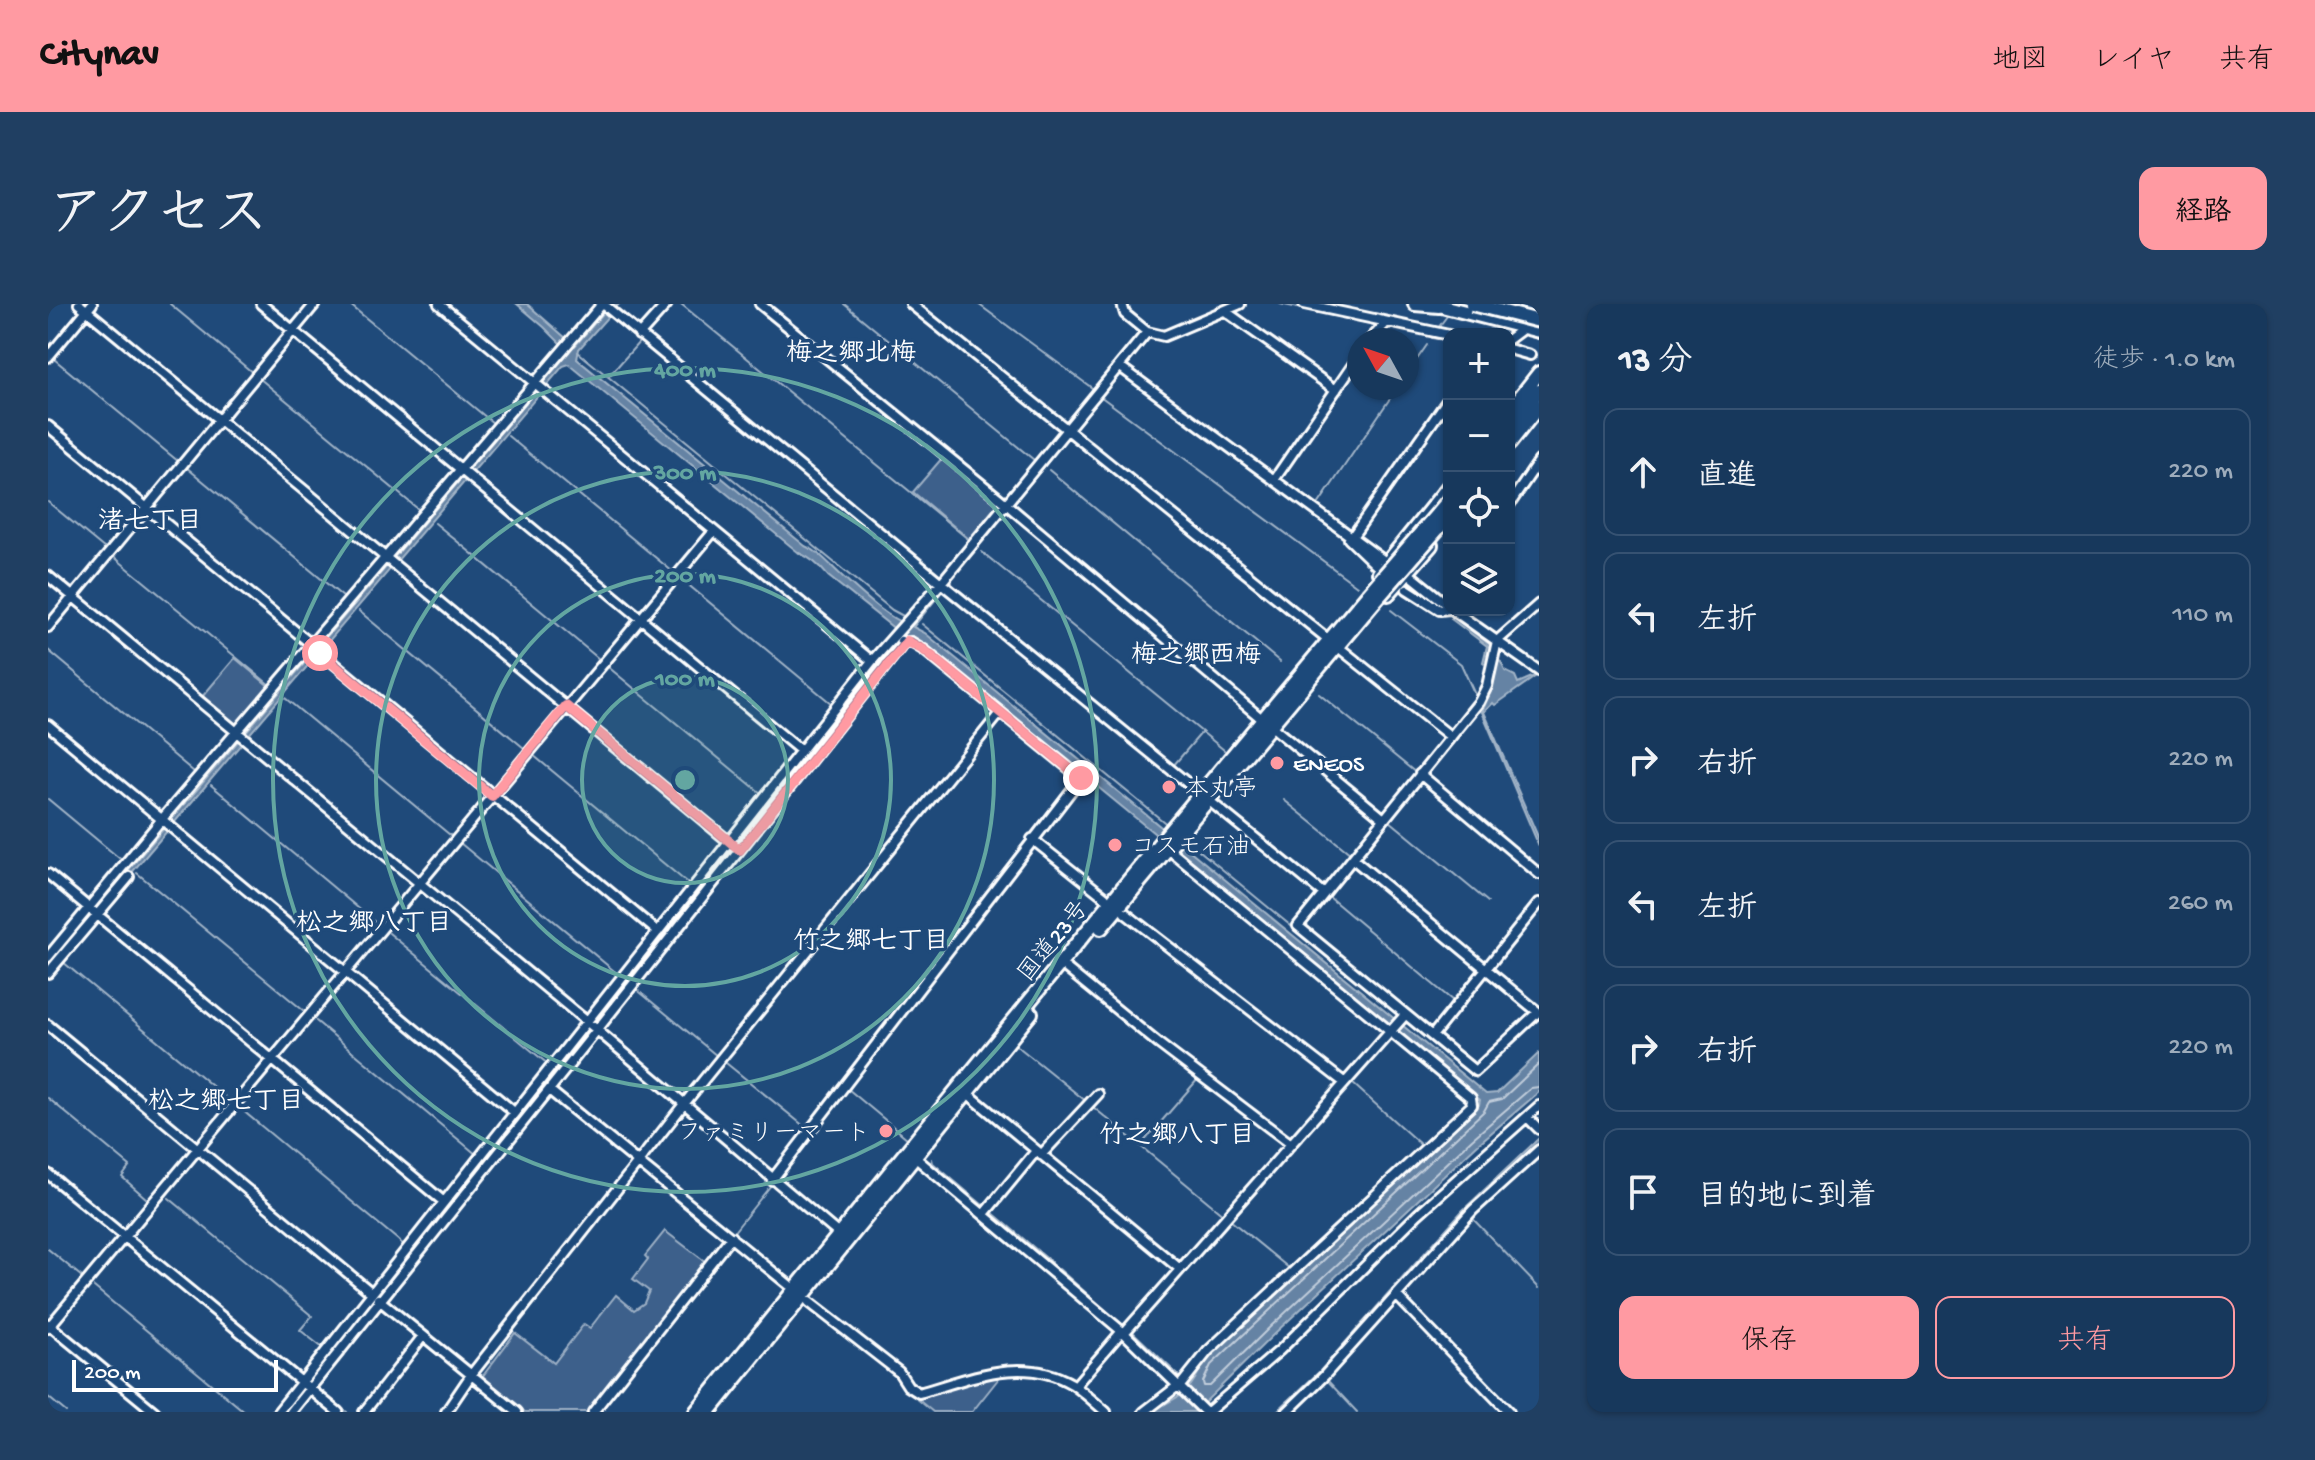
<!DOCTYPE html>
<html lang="ja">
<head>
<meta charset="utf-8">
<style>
	:root { --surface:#17385c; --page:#203f62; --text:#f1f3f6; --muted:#9eacbb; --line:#365272; --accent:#ff9aa2 }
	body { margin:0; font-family:"Gochi Hand","Klee One",sans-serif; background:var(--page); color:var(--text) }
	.controls { position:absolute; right:24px; top:24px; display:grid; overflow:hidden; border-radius:16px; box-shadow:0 2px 6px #0004 }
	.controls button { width:72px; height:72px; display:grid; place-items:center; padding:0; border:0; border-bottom:2px solid var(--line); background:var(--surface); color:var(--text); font:40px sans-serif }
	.compass { position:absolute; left:1299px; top:24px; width:72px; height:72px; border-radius:50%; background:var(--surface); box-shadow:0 2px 6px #0004; rotate:310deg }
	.scale { position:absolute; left:24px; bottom:20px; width:206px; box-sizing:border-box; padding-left:8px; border:4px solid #fff; border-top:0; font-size:22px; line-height:28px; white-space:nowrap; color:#fff; -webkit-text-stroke:6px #1f4a7a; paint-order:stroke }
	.stop { position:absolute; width:24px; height:24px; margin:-18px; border:6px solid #ff9aa2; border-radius:50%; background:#fff }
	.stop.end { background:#ff9aa2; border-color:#fff; box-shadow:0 2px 8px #0008 }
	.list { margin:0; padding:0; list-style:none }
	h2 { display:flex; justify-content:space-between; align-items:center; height:104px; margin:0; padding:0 32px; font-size:34px }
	h2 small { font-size:26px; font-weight:400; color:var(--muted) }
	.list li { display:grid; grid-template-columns:52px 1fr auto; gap:24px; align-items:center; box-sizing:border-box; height:128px; margin:0 16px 16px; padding:0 16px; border:2px solid var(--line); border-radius:16px }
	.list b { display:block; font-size:30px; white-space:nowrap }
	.list em { font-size:26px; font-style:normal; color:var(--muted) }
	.actions { display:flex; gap:16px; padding:24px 32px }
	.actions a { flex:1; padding:18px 0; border:2px solid var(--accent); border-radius:16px; text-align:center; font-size:28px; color:var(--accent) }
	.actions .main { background:var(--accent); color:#111 }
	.icon { flex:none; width:44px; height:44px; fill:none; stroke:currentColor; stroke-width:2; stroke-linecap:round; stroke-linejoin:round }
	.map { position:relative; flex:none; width:1491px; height:1108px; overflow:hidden; border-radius:16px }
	header { display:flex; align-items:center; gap:48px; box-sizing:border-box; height:112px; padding:0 40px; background:var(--accent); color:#111 }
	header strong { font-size:38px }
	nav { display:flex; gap:44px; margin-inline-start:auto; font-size:28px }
	.intro { display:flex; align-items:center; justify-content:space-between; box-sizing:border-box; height:192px; padding:0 48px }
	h1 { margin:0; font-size:56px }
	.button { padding:20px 36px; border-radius:16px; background:var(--accent); color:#111; font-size:28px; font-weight:700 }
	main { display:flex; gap:48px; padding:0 48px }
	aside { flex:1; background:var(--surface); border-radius:16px; box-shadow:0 2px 6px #0004 }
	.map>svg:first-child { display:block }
	.green { fill:#3c618b; stroke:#9eb0c5; stroke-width:2 }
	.water { fill:#6583a4; stroke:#a3b5c8; stroke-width:2 }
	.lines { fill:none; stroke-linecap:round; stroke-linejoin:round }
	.shore { stroke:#c1cddb; stroke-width:2 }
	.stream { stroke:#a3b5c8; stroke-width:2 }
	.minor-tunnel { stroke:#41658e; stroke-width:8; stroke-dasharray:8 4; stroke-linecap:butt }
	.minor-casing { stroke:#fff; stroke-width:14 }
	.highway-casing { stroke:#fff; stroke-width:18 }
	.minor { stroke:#1f4a7a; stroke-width:8 }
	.highway { stroke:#1f4a7a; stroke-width:12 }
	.highway-bridge-casing { stroke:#fff; stroke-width:18; stroke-linecap:butt }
	.highway-bridge { stroke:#1f4a7a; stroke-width:12 }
	.route { stroke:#ff9aa2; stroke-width:10 }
	.ring { fill:none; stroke:#63a6a1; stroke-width:4 }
	.poi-dot { fill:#ff9aa2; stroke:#1f4a7a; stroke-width:3 }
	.labels { text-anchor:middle; stroke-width:7; stroke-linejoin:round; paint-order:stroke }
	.poi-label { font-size:24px; fill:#fff; stroke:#1f4a7a; text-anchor:start }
	.street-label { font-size:24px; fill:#fff; stroke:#1f4a7a }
	.neighbourhood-label { font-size:26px; font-weight:bold; fill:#fff; stroke:#1f4a7a }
	.centre { fill:#63a6a1; stroke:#1f4a7a; stroke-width:4 }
	.ring-label { font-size:24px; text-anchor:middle; font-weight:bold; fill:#63a6a1; stroke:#1f4a7a; stroke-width:7; stroke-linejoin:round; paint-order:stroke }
</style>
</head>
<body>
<header>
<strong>Citynav</strong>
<nav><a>地図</a><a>レイヤ</a><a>共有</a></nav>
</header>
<div class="intro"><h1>アクセス</h1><a class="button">経路</a></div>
<main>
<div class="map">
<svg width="1491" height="1108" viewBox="0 0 1491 1108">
	<rect width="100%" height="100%" fill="#1f4a7a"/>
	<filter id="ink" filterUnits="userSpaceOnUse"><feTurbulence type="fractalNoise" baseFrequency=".0125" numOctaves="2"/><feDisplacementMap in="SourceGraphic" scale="16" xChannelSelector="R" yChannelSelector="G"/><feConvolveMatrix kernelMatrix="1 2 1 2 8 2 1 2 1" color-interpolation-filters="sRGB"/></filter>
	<g filter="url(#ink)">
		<!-- green -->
		<path class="green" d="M895,153L948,199L949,201L921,235L865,188Z
			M187,354L222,383L191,420H186L154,393Z
			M617,927L659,959L543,1108H477L434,1073L467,1029L506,1059L536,1020L542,1024L568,991L586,1006L596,999L601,987L585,975L600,955L597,952Z
			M955,1069L924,1108H885L868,1094Z"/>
		<!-- water -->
		<path class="water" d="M469,0H479L527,42L563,0H571L531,45L529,55L757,242C772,248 781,260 793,271C811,287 837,313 860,321L1051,92L1053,93L865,323L877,329L1438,790L1449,789L1491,749V788L1429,841L1226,1030L1147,1108H1102C1133,1091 1141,1092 1156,1057L1431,801L1432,796L880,344L859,332L856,333L239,1108H235L853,330L780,272C772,262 763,254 751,249L521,60L515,62L0,667L78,569L521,48L496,23Z
			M1405,313L1442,341L1438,356L1449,363L1451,357L1453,358L1457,367L1467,372L1470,379L1491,370L1447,401L1445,399L1436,408L1491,535V542L1434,408L1444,384L1448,367L1435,358L1439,342L1403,315Z
			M1491,834V840L1418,908L1274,1071L1233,1108H1228L1272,1067L1414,907Z"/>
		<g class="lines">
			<!-- shore -->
			<path class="shore" d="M1491,760L1454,795L1441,798L1436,807L1163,1061L1155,1078L1156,1082H1162L1221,1024L1424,835L1483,784L1491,783"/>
			<!-- stream -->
			<path class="stream" d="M122,0L205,69
				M301,0L445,119
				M633,0L920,235
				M796,0L986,156
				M930,0L1044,84
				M1232,0L1328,21
				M1184,18L1281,87
				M1390,24L1399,12
				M599,30L625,0
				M1384,34L1401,37
				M530,48L844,306L857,313
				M6,55L131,158
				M1363,64L1379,41
				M1359,70V69
				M561,72L592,37
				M211,74L370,205
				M1052,92L1309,282
				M460,132L625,268
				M138,163L295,293
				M1001,166L1232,358
				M0,198L57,245
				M1270,201L1349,84
				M1461,209L1487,172
				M387,219L551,355
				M1314,229L1401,102
				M934,248L1176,446
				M65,252L223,382
				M632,274L784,400
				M1343,306L1413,360L1428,393
				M311,307L476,444
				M874,320L1121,522
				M0,346L146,468
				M559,362L714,490
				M1271,390L1368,469
				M237,394L402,531
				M485,451L643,582
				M1125,462L1154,428
				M1380,470L1426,410L1435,406
				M163,481L328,619
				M0,495L71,554
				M1236,496L1303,550
				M1342,517L1440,598
				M1135,533L1351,711
				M412,539L571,671
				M1313,554L1372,478
				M89,569L256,707
				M1281,593L1405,697
				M1257,623L1306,561
				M341,629L501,761
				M1130,645L1295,772
				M15,658L181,796
				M587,684L669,752
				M1357,716L1428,774L1490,714
				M268,717L429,851
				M968,741L1039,798
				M678,759L757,823L1024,476
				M1303,778L1374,842
				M800,785L860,835
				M0,794L82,862L74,873L99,895
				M1045,803L1176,911
				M194,806L356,941
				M1093,841L1150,775
				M884,855L885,859L936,902
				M121,894L264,1012L252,1026L276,1045
				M945,909L1003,958
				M1425,915L1491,984
				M1182,916L1242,965
				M685,929L723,881
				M0,945L34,973
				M1011,965L1076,1022
				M46,983L197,1108
				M341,997L420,1063
				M1084,1027L1130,1071
				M1279,1076L1309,1108
				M269,1085L299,1108
				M0,1093L18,1108
				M322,1108L349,1074"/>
			<!-- minor-tunnel -->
			<path class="minor-tunnel" d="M1442,30L1453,14"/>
			<defs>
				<path id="minor" d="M31,0L684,540
					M213,0L753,447
					M391,0L824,357
					M555,0L893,279L1276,590
					M712,0L957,199L1214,415
					M863,0L1281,336
					M1074,0L1077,10L1099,28L1116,32L1192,0
					M1256,0L1401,31
					M1177,7L1288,86
					M591,31L619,0
					M1461,35L1477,23
					M1322,36L1338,19
					M1461,45L1482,51
					M0,53L44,0
					M1071,62L1339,259
					M0,122L610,628
					M1226,176L1311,52
					M1461,201L1491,157
					M1304,233L1401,94
					M1301,235L1328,261
					M1360,269L1401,302
					M0,272L549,726L793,932
					M1359,285L1392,306L1401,305
					M1491,300L1449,337L1439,382L1431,398L1250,622L1384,732L1491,599
					M1405,306L1491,367
					M0,323L267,0
					M1289,342L1403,433
					M0,421L466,808
					M1222,421L1336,515
					M1372,470L1491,570
					M984,535L1057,593
					M1119,544L1423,794L1424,801L1160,1047L1132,1082
					M1305,555L1490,708L1427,767L1384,732
					M0,570L396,898
					M1077,609L1297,779
					M0,653L114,515L554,0
					M1019,665L1111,740L1243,840
					M0,669L81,573
					M0,721L324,989
					M501,786L741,981
					M919,789L1132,965
					M1479,813L1491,825
					M863,850L1076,1029L1157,1108
					M993,851L1050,790
					M0,870L290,1108
					M724,876L1033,474L876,346L863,338L856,339L853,337
					M936,910L988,847
					M1349,992L1461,1108
					M330,995L469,1108
					M761,998L851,1068L860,1082L871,1089C921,1075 974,1050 1024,1080C1036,1088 1047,1099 1058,1108
					M0,1020L107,1108
					M0,1024L666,227
					M1076,1029L1357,711
					M1027,1082L1074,1027
					M230,1108L824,357L893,279L1099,28
					M243,1108L549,726L856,339
					M316,1108L375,1032
					M398,1108L423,1071L636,800L952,409
					M545,1108L683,933
					M1096,1108L1131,1081
					M1160,1108L1232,1046L1370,910L1491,802
					M1239,1108L1276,1072L1425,906L1491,846"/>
				<path id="highway" d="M1367,0L1391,2
					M1386,0L1491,27
					M1465,0L1491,7
					M1461,107L1491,69
					M1461,124L1491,87
					M1461,140L1491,102
					M1331,269L1401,182
					M1340,290L1383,241
					M1053,624L1327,297
					M648,1108C869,833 1092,560 1320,290
					M661,1108L983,709"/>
			</defs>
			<!-- minor casing -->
			<use href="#minor" class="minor-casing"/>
			<!-- highway casing -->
			<use href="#highway" class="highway-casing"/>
			<!-- minor -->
			<use href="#minor" class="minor"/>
			<!-- highway -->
			<use href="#highway" class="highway"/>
			<defs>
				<path id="highway-bridge" d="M1424,0L1491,17
					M1320,290L1401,196
					M1327,297L1401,212"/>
			</defs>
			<!-- highway-bridge casing -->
			<use href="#highway-bridge" class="highway-bridge-casing"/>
			<!-- highway-bridge -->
			<use href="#highway-bridge" class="highway-bridge"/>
		</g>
	</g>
	<g class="lines" filter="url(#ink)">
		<!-- route -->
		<path class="route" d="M272,349L444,492L518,402L692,546L859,337L876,346L1033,474"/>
	</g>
	<!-- distance rings -->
	<circle cx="637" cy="476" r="103" fill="#63a6a1" fill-opacity=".12"/>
	<g class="ring">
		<circle cx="637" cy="476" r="103"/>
		<circle cx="637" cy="476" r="206"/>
		<circle cx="637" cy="476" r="309"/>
		<circle cx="637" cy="476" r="412"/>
	</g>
	<!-- markers -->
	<g class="poi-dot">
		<circle cx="1229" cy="459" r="8"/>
		<circle cx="1121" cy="483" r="8"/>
		<circle cx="1067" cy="541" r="8"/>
		<circle cx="838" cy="827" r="8"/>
	</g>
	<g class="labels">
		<!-- poi labels -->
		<g class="poi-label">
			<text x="1245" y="467">ENEOS</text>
			<text x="1137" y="491">本丸亭</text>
			<text x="1083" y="549">コスモ石油</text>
			<text x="822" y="835" text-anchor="end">ファミリーマート</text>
		</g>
		<!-- street labels -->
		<g class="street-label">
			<text transform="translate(1004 636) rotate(-51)" y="8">国道23号</text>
		</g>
		<!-- neighbourhood labels -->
		<g class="neighbourhood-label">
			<text x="803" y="56">梅之郷北梅</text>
			<text x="102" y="224">渚七丁目</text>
			<text x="1148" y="358">梅之郷西梅</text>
			<text x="326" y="626">松之郷八丁目</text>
			<text x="823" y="644">竹之郷七丁目</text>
			<text x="178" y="804">松之郷七丁目</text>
			<text x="1129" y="838">竹之郷八丁目</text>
		</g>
	</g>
	<circle cx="637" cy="476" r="12" class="centre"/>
	<g class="ring-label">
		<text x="637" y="72">400 m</text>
		<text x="637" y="175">300 m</text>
		<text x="637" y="278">200 m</text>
		<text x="637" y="381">100 m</text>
	</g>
</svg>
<div class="controls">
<button>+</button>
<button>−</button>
<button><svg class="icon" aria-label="locate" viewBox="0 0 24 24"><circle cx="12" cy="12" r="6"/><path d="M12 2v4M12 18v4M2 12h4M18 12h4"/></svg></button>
<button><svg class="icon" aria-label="layers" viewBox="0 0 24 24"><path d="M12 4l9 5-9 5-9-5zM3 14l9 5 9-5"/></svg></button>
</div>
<svg class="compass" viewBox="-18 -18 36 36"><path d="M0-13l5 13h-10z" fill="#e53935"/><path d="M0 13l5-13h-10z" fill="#9eacbb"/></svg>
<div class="scale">200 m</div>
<div class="stop" style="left:272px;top:349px"></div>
<div class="stop end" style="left:1033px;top:474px"></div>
</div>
<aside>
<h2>13 分<small>徒歩 · 1.0 km</small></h2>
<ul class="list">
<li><svg class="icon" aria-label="ahead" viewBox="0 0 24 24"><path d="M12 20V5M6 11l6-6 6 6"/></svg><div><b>直進</b></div><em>220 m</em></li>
<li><svg class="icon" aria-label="left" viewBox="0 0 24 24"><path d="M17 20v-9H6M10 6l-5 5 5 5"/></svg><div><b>左折</b></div><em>110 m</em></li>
<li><svg class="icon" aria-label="right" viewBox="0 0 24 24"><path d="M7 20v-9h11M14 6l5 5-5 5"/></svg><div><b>右折</b></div><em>220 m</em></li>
<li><svg class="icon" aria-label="left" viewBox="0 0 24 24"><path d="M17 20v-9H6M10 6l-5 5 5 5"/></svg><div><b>左折</b></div><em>260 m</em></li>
<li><svg class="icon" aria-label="right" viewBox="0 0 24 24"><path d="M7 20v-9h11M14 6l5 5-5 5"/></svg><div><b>右折</b></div><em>220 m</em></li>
<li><svg class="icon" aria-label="arrive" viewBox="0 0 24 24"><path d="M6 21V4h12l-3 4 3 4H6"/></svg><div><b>目的地に到着</b></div></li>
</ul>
<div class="actions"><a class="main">保存</a><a>共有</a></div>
</aside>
</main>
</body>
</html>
